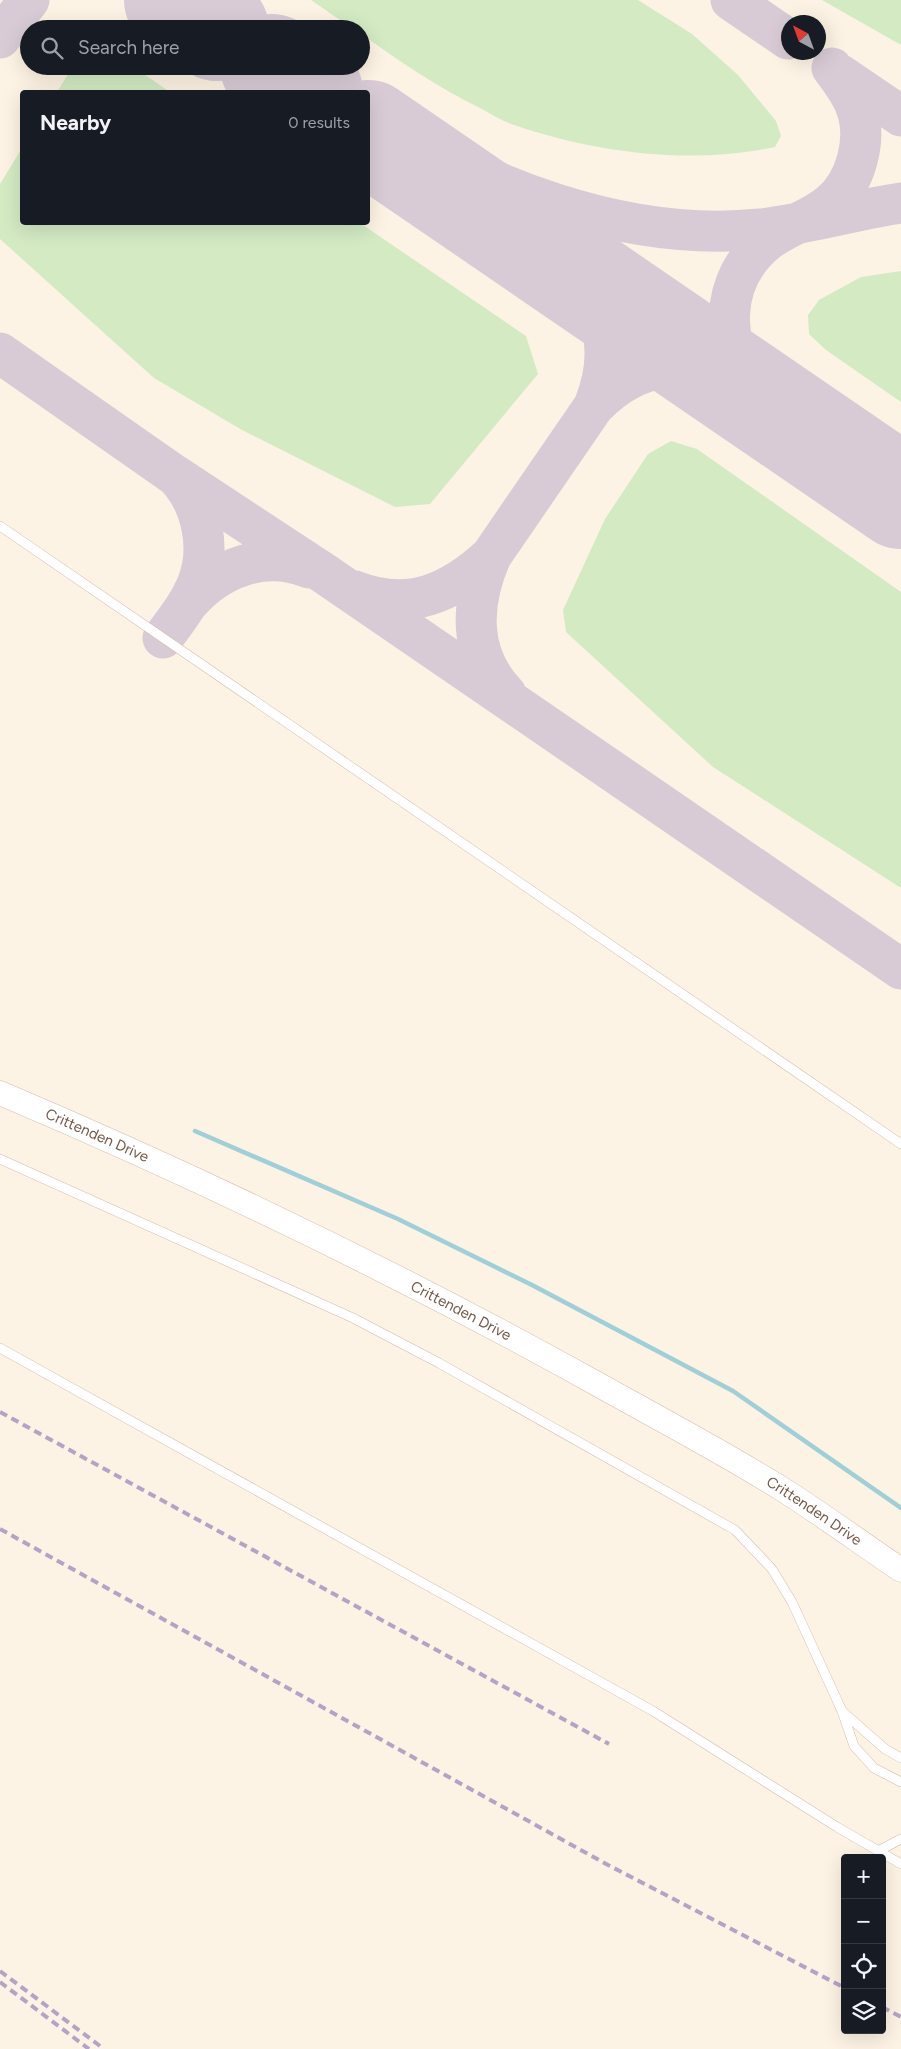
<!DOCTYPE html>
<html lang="en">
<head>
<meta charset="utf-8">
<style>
	:root { --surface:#171b24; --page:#242831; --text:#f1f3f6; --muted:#9ea1a6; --line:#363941 }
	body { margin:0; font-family:Figtree,sans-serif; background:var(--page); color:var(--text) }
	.controls { position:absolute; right:15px; bottom:15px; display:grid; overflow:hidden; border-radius:5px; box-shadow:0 5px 20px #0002 }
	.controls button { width:45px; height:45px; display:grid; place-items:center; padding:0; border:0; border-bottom:1px solid var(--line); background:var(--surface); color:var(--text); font:25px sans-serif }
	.compass { position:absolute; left:781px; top:15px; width:45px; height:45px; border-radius:50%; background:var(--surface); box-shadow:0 5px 20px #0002; rotate:319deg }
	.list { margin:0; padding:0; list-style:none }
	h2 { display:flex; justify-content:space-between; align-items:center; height:65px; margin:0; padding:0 20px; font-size:21px }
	h2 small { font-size:16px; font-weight:400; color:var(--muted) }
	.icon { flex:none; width:28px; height:28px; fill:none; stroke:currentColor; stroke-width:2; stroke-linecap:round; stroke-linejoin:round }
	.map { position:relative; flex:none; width:901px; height:2049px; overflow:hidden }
	.search { position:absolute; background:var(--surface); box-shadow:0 5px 20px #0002; left:20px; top:20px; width:350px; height:55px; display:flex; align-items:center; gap:12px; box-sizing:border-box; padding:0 18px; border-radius:28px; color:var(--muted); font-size:19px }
	.panel { position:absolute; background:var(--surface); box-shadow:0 5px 20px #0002; left:20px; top:90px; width:350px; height:135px; border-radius:5px }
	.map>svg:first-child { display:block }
	.green { fill:#d3eac3 }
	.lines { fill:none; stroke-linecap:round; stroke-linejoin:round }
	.stream { stroke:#9fcfd7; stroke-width:4.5 }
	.taxiway { stroke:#d8cbd5; stroke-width:41 }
	.runway { stroke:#d8cbd5; stroke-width:104 }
	.lane-casing { stroke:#d0bdae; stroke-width:10 }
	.secondary-casing { stroke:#d3bcab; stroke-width:25 }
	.lane { stroke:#fff; stroke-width:9 }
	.secondary { stroke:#fff; stroke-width:24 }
	.rail { stroke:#b5a3c6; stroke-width:4; stroke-dasharray:8 5; stroke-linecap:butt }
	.labels { text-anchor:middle; stroke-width:4; stroke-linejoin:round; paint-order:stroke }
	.street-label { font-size:15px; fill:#75594a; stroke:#fff7eb }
</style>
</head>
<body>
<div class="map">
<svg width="901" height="2049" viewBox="0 0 901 2049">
	<rect width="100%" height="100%" fill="#fcf3e4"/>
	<!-- green -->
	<path class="green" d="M311,0H638L692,34L738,75L776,121L781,136L775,147C690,165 596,153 514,125C502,121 491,114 480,108C437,87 401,62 361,34V29H353Z
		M822,0H901V45Z
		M73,66H132L170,92H57Z
		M22,148V222L360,223L526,336L538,374L430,504L395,507L242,430L154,378L0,239V184Z
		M901,271V402L826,350L809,334L808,315L819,300L861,277Z
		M671,441L697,449L901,592V888L713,767L566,632L563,610L605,519L648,454Z"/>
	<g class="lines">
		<!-- stream -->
		<path class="stream" d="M195,1131L398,1219L532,1285L733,1391L901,1508"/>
		<!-- taxiway -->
		<path class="taxiway" d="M186,0L231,29
			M731,0L788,39
			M0,38L29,0
			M291,66L333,92
			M832,68C841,80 851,93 856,107C868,139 856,183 830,204C811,220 786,226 767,241C718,281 719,347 758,393L881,480
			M839,74L901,116
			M368,114C482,186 623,243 760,229C807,224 854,210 901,203
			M0,353L173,474L325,574L901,969
			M594,406C644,356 686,361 745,390
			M491,556L594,406C616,350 605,310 565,267
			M355,591C409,612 451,593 491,556C471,602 467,654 506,694
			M188,603C218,568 264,550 309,568
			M163,638C176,620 190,603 198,582C211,548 202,504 177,477"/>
		<!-- runway -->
		<path class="runway" d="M176,0L217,29
			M272,66L311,92
			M368,132L901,497"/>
		<defs>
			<path id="lane" d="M0,526L901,1144
				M0,1159L353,1318L439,1363L735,1530L772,1569L792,1602L842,1711L854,1746L874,1768L901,1782
				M0,1348L653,1711L837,1827L901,1864
				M843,1712L885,1749L901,1758
				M878,1851L901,1839"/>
			<g id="secondary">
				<path id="s1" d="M0,1093C205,1180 405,1277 599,1385C660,1419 723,1452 782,1489C823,1515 861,1543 901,1570"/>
			</g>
		</defs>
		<!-- lane casing -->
		<use href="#lane" class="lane-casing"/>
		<!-- secondary casing -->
		<use href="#secondary" class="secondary-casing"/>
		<!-- lane -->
		<use href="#lane" class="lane"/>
		<!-- secondary -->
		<use href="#secondary" class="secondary"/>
		<!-- rail -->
		<path class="rail" d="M0,1412L609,1744
			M0,1529L608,1865L845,1988
			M0,1971L104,2049
			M0,1982L89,2049
			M882,2007L901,2017"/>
	</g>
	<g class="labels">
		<!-- street labels -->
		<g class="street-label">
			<text dy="5" stroke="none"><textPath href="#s1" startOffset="106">Crittenden Drive</textPath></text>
			<text dy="5" stroke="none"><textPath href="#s1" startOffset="510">Crittenden Drive</textPath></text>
			<text dy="5" stroke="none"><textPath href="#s1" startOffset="916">Crittenden Drive</textPath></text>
		</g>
	</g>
</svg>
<div class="controls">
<button>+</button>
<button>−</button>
<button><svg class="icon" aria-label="locate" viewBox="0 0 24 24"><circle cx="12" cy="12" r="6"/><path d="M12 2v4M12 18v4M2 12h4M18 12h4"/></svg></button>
<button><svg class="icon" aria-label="layers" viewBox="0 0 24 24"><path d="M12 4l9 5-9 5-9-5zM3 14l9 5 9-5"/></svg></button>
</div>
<svg class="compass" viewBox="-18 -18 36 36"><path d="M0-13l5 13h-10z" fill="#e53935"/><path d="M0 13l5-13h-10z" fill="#9ea1a6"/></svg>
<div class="search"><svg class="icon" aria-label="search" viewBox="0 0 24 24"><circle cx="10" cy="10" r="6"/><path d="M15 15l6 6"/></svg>Search here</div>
<section class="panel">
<h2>Nearby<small>0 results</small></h2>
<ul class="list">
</ul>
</section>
</div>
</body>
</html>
